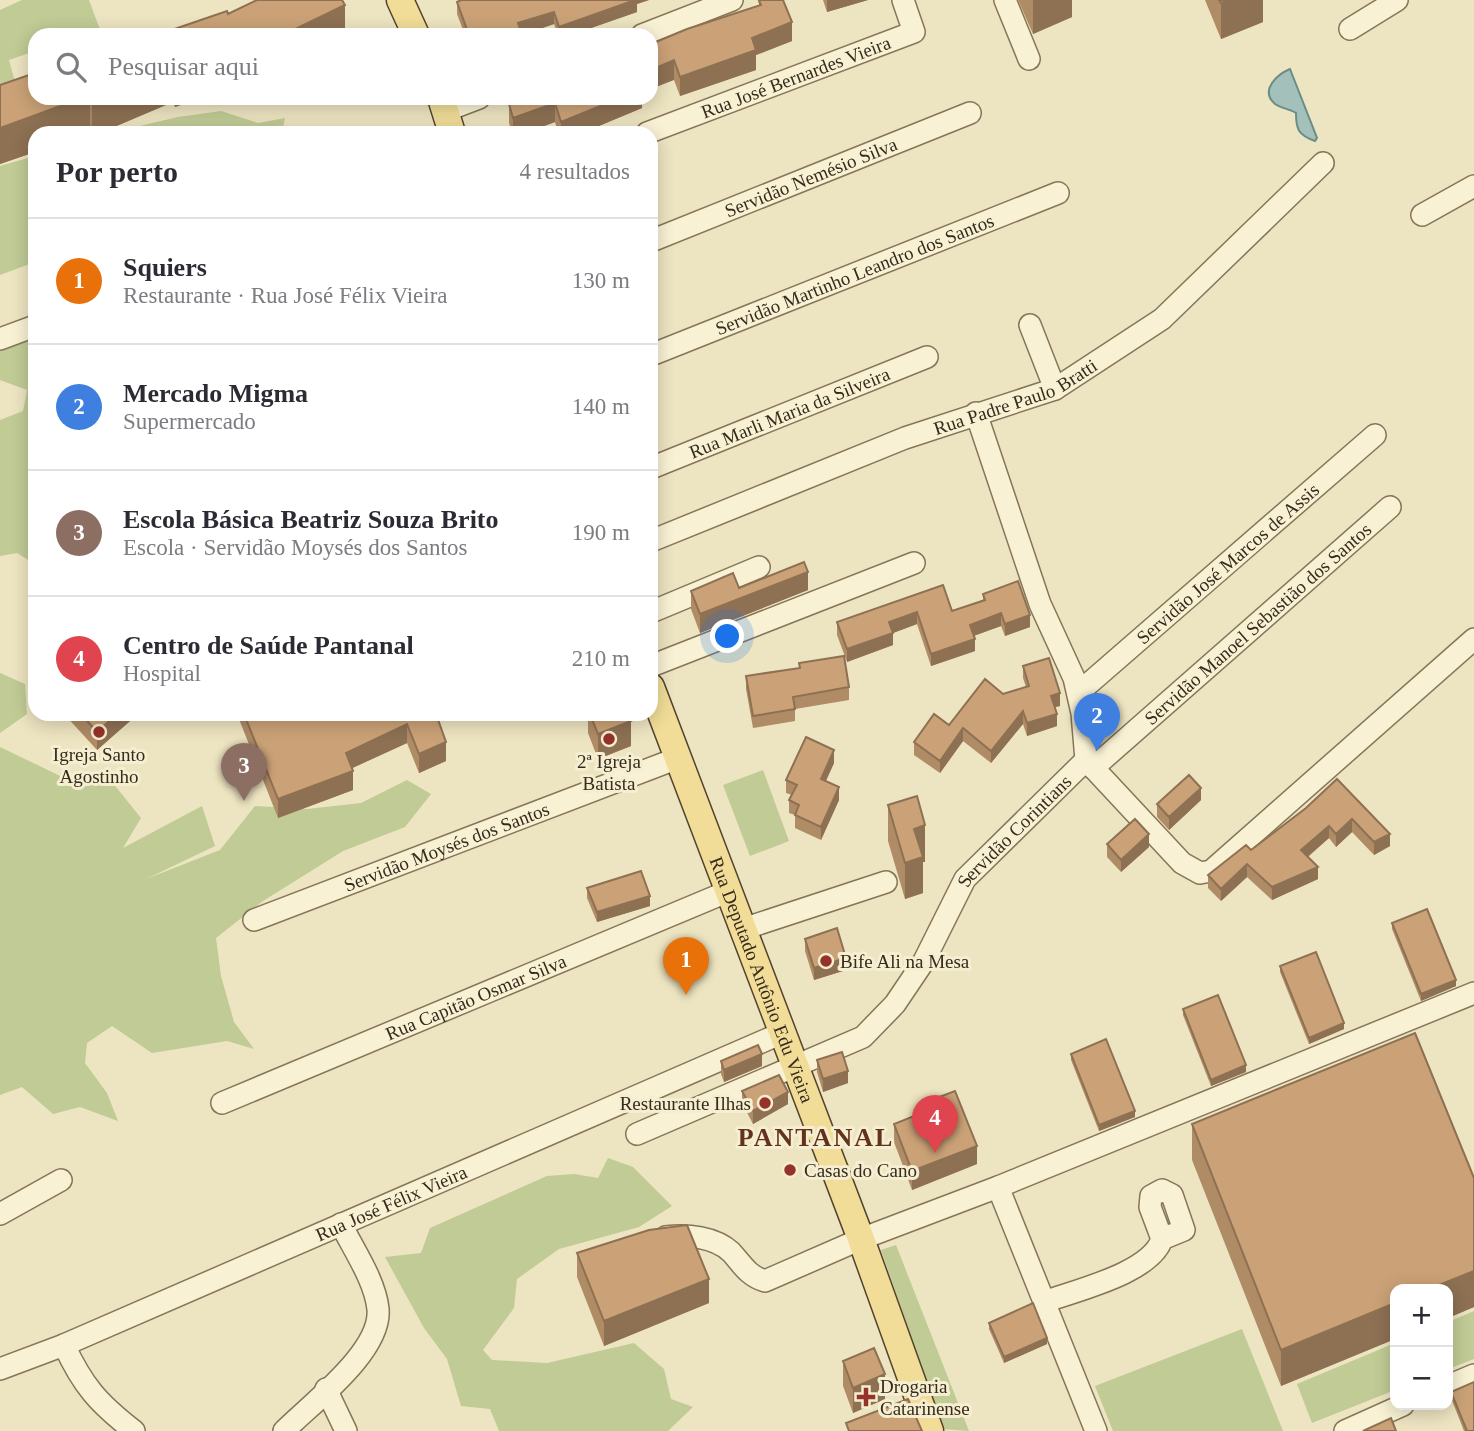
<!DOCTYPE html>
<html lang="pt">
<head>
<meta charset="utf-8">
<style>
	:root { --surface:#fff; --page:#f2f2f3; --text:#2b2b33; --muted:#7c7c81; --line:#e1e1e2; --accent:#953229 }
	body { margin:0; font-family:"Times New Roman",serif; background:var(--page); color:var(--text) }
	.controls { position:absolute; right:21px; bottom:21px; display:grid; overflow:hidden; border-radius:14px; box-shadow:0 4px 18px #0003 }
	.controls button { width:63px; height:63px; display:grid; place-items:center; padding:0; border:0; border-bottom:2px solid var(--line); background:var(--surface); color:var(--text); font:35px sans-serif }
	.you { position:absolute; left:728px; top:637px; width:24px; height:24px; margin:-18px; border:5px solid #fff; border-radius:50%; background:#1a73e8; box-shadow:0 0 0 10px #1a73e833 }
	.badge { display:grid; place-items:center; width:46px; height:46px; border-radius:50%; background:var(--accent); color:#fff; font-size:23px; font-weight:700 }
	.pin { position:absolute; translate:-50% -58px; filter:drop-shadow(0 2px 4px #0008) }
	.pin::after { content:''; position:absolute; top:37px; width:24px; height:21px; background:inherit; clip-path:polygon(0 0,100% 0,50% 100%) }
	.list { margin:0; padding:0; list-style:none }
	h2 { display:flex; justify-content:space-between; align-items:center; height:91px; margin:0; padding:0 28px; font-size:30px }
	h2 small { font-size:23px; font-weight:400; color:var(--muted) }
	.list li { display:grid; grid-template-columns:46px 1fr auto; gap:21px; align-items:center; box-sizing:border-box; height:126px; padding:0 28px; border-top:2px solid var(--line) }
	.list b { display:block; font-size:26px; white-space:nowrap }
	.list p { margin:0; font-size:23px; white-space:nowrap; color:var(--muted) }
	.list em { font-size:23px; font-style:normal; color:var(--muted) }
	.icon { flex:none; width:38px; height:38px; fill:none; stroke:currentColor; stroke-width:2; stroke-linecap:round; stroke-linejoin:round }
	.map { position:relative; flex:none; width:1474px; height:1431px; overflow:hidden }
	.search { position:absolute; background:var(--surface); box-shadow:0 4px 18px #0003; left:28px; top:28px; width:630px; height:77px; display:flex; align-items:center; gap:18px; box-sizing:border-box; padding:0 24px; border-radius:21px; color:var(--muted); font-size:26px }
	.panel { position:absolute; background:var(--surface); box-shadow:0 4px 18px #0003; left:28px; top:126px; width:630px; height:595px; border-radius:21px }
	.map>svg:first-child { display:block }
	.green { fill:#c0cb95 }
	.water { fill:#a3c0ba; stroke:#6b8d88; stroke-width:2 }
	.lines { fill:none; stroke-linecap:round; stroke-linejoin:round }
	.minor-casing { stroke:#867559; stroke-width:24 }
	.major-casing { stroke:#54432d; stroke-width:29 }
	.minor { stroke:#f8f1d4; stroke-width:21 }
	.major { stroke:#f1dd98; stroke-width:26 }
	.wall { fill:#af8b66 }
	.shaded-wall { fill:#8e7153 }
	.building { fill:#cba277; stroke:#8e7153; stroke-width:2 }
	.poi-dot { fill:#953229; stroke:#f5eed0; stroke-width:2.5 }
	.labels { text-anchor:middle; stroke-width:6; stroke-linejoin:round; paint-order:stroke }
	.street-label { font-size:19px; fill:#362b1d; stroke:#f5eed0 }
	.poi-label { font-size:19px; fill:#362b1d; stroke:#f5eed0; text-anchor:start }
	.district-label { font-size:26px; font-weight:bold; letter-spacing:2px; fill:#62321d; stroke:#f5eed0 }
</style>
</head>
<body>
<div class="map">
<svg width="1474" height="1431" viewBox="0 0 1474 1431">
	<rect width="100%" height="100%" fill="#ede4c1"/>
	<!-- green -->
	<path class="green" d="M22,0H89L102,35H35V51L9,60L15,82L0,87V10Z
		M221,111L258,123L285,118L282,133H110L178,117Z
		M35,156V262L0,275V166Z
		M35,335V564L17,553L0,556V420L23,411L27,390L0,380V344Z
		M0,673L25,684L27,714L0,733Z
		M0,747L81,786L112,782L141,818L123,848L202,806L215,846L146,879L220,850L255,806L307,809L361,803L407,780L431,794L405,827L343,851L263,901L216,938L221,976L234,1022L254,1049L227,1041L152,1053L112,1026L87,1043L85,1063L107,1093L118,1121L80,1107L53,1114L22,1087L0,1095Z
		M763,770L789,841L750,856L723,785Z
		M608,1158L633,1167L672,1206L639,1227L559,1249L517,1279L514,1308L483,1350L492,1360L547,1363L634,1343L664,1369L671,1399L693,1407L668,1431H499L490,1409L461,1406L447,1359L424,1328L385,1257L421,1253L430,1228L547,1176L574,1174L598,1178Z
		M896,1245L969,1431L943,1429L881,1250Z
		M1474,1311V1359L1448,1369V1322Z
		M1242,1329L1283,1431H1113L1095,1386Z
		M1395,1343V1390L1312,1423L1297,1384Z"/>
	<!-- water -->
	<path class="water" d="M1290,69L1317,138L1315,141C1298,135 1296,129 1296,113C1290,109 1280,108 1275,104C1259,90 1278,74 1290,69Z"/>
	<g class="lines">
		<defs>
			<g id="minor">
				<path d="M1005,0L1029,59"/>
				<path d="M1350,29L1397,0"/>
				<path d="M642,35L732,0"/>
				<path d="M445,111L479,98"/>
				<path id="s1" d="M647,133L914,32L903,0"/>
				<path d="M1422,215L1474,186"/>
				<path id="s2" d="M651,241L970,113"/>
				<path d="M1030,325L1055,389"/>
				<path d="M0,339L35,326"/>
				<path id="s3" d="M651,355L1058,193"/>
				<path d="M976,413L1040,604L1074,678L1082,713L1086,760"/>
				<path id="s4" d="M651,468L927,357"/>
				<path id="s5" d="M651,541L905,438L1055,389L1162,319L1323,163"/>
				<path d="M651,612L759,567"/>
				<path d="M651,666L914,563"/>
				<path id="s6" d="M1078,693L1375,435"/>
				<path id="s7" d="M1093,768L1390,507"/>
				<path id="s8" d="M254,920L678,758"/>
				<path d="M743,929L886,882"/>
				<path id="s9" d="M222,1103L729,891"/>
				<path id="s10" d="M637,1134L863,1037L895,1004L924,961L965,879L1086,760L1182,863L1200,873L1211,871L1474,639"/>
				<path d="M0,1214L61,1180"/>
				<path d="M666,1237C687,1234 715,1237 731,1252C742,1264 748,1276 765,1281L861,1239L998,1187"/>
				<path d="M1044,1302C1077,1290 1151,1273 1162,1239L1150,1207L1151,1196L1162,1190L1172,1195L1184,1230L1162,1239"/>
				<path d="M64,1345C83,1386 98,1403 134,1431"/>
				<path id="s11" d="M0,1369L64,1345L782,1033"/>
				<path d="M1448,1386L1474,1375"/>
				<path d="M326,1389L346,1431"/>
				<path d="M284,1431C312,1403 382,1351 378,1309C375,1280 353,1249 341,1224"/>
				<path d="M1096,1431L998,1187L1474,993"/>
				<path d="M1345,1431L1403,1405"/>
			</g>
			<g id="major">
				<path d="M400,0L416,35"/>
				<path d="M441,98L452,133"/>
				<path id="s12" d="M651,687L861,1239L930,1431"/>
			</g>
		</defs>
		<!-- minor casing -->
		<use href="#minor" class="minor-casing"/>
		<!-- major casing -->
		<use href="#major" class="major-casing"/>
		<!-- minor -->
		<use href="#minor" class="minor"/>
		<!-- major -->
		<use href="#major" class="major"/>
	</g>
	<!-- wall -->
	<path class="wall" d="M461,0H649L637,4V12L571,35H558L554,24L522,35H465L457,14V2Z
		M823,0H868L827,12Z
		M1018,0H1072V17L1033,34Z
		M1205,0H1263V22L1221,39Z
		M759,1L792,41L756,55V70L680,96L674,80L651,44L759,6Z
		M0,85L35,98H200L175,107L173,102L100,133H91L90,131L35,133V152L0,164Z
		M642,98V108L582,133H558L555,122L525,133H512L509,123V104Z
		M943,585L952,611L983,600V594L1030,627L1005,636L1001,626L974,636L975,651L931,666L917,624L893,633V645L847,662L837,635V622Z
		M739,588L808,590L700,633L691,609V591Z
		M799,663L849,687V700L795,709V721L753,728L746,689V676L799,668Z
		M1023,666L1060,706L1055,707L1057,726L1027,736L1023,724L991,763L963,741L940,773L914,755V742L949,725L1003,694L1026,687L1023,678Z
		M64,714H138L97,750Z
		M237,714H436L446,761L419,773L407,743L352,768L353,790L278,818Z
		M588,714H628L631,746L598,759L588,733Z
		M834,763L826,781L839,800L821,840L795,828V815L789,813V800L792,795L786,793V780Z
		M1337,779L1390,846L1374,855L1352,832L1336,847L1329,838L1308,857L1318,879L1272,900L1247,877L1221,901L1208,888V875L1251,850L1306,808Z
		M1201,800L1169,830L1157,817V804Z
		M888,805L925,862H923V893L905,899L888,841Z
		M1107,844L1149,847L1121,872L1107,857Z
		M587,888L650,906L597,922L587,898Z
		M1392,923L1456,986L1421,1001L1392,929Z
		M805,939L846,970L814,980L805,951Z
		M1280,966L1344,1029L1309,1044L1280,972Z
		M1183,1009L1246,1072L1211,1086L1183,1015Z
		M1071,1054L1135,1117L1099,1131L1071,1060Z
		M817,1060L848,1083L823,1092L817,1072Z
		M721,1061L762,1066L724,1082L721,1074Z
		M742,1091L788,1104L753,1124L742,1103Z
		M939,1097L977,1164L912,1190L894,1142V1124L939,1106Z
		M1192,1124L1474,1178V1307L1448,1318L1395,1289V1339L1281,1386L1192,1160Z
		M577,1253L709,1303L604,1346L577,1277Z
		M989,1323L1047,1344L1004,1363L989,1329Z
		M843,1361L885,1399L853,1413L843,1386Z
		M1451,1392L1474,1431H1464L1451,1398Z"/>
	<!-- shaded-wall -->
	<path class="shaded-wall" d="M635,0H649L637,4V12L571,35H559V27Z
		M827,0H868L827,12Z
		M1033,0H1072V17L1033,34Z
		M1229,0H1263V22L1221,39V3Z
		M345,5V35H283Z
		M554,12V24L521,35L518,23Z
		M792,22V41L756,55V70L680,96V77L752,38Z
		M674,60V80L651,89V70Z
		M82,98H90V131L85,133H35V152L0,164V128Z
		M97,98H173V102L100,133H92V100Z
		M175,98H200L175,107Z
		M620,98H642V108L582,133H561V122Z
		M555,103V122L525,133H513V118Z
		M808,572V590L700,633V614Z
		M917,612V624L893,633V645L847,662V649L889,622Z
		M1001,613V626L970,637V625Z
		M1030,615V627L1005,636V624Z
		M975,639V651L931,666V654Z
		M1060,693V706L1051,708V696Z
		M1023,711V724L991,763V751Z
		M117,714H138L97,750V732Z
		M1057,714V726L1027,736V723Z
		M631,721V746L598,759V734Z
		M407,724V743L346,771V753Z
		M963,728V741L940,773V761Z
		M446,742V761L419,773V754Z
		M834,750V763L821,791V779Z
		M353,771V790L278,818V799Z
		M839,787V800L821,840V827Z
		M1201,788V800L1169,830V817Z
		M1352,819V832L1336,847V834Z
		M925,825V862H923V893L905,899V863L914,829Z
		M1329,826V838L1301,862V850Z
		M1149,834V847L1121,872V860Z
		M1390,834V846L1374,855V842Z
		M1247,864V877L1221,901V889Z
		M1318,867V879L1272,900V887Z
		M650,896V906L597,922V912Z
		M846,958V970L814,980V968Z
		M1456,980V986L1421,1001V994Z
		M1344,1023V1029L1309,1044V1038Z
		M762,1054V1066L724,1082V1070Z
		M1246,1065V1072L1211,1086V1080Z
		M848,1071V1083L823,1092V1079Z
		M788,1092V1104L753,1124V1111Z
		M1135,1111V1117L1099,1131V1125Z
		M977,1146V1164L912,1190V1171Z
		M1474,1271V1307L1448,1318V1289H1429Z
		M709,1279V1303L604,1346V1321Z
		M1395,1303V1339L1281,1386V1350Z
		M1047,1338V1344L1004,1363V1357Z
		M885,1374V1399L853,1413V1388Z"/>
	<!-- building -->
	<path class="building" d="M257,0H342L345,5L283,35H157L227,11L228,14Z
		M461,0H635L559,27L554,12L518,23L522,35H469L457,2Z
		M761,0H783L792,22L752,38L756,50L680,77L674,60L651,70V44L687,29L761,5L759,1Z
		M1219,0H1229L1221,3Z
		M35,73V98H82L0,128V85Z
		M510,98H620L561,122L555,103L513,118L509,104Z
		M804,562L808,572L700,614L691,591L733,573L739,588Z
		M1018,581L1030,615L1005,624L1001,613L970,625L975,639L931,654L917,612L889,622L893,633L847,649L837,622L943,585L952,611L985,600L983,594Z
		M844,656L849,687L793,697L795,709L753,716L746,676L800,668L799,663Z
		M1049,658L1060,693L1051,696L1057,714L1027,723L1023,711L991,751L963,728L940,761L914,742L934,714L949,725L985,679L1003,694L1029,686L1023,666Z
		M81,714H117L97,732Z
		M244,714H436L446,742L419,754L407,724L346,753L353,771L278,799Z
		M590,714H628L631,721L598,734Z
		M806,737L834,750L821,779L839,787L821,827L795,815L799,805L789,800L797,785L786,780Z
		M1189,775L1201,788L1169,817L1157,804Z
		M1337,779L1390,834L1374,842L1352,819L1336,834L1329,826L1301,850L1318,867L1272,887L1247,864L1221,889L1208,875L1246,845L1251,850L1306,808Z
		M917,796L925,825L914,829L923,857L905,863L888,805Z
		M1135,819L1149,834L1121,860L1107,844Z
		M641,871L650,896L597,912L587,888Z
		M1427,909L1456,980L1421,994L1392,923Z
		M837,928L846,958L814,968L805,939Z
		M1316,952L1344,1023L1309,1038L1280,966Z
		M1218,995L1246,1065L1211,1080L1183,1009Z
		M1415,1033L1474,1178V1271L1429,1289H1395V1303L1281,1350L1192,1124Z
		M1106,1039L1135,1111L1099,1125L1071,1054Z
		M758,1045L762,1054L724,1070L721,1061Z
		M842,1052L848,1071L823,1079L817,1060Z
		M779,1075L788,1092L753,1111L742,1091Z
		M955,1091L977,1146L912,1171L894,1124L942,1105L939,1097Z
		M687,1225L709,1279L604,1321L577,1253L649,1230Z
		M1033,1303L1047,1338L1004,1357L989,1323Z
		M874,1348L885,1374L853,1388L843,1361Z
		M1474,1382V1431H1467L1451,1392Z
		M908,1399L922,1431H849L846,1423Z
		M1391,1418L1396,1431H1363Z"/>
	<!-- markers -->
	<g class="poi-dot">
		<circle cx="99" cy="732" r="7"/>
		<circle cx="609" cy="739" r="7"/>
		<circle cx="826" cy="961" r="7"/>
		<circle cx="765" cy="1103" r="7"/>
		<circle cx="790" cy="1170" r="7"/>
		<path d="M862.5 1386.5h7v7h7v7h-7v7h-7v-7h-7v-7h7z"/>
	</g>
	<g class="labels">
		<!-- street labels -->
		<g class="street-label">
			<text dy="7" stroke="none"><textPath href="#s1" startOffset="159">Rua José Bernardes Vieira</textPath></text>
			<text dy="7" stroke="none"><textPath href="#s2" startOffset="172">Servidão Nemésio Silva</textPath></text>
			<text dy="7" stroke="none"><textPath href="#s3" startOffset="219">Servidão Martinho Leandro dos Santos</textPath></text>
			<text dy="7" stroke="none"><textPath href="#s5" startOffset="392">Rua Padre Paulo Bratti</textPath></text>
			<text dy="7" stroke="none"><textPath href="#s4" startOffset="149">Rua Marli Maria da Silveira</textPath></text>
			<text dy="7" stroke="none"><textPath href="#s6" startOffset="198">Servidão José Marcos de Assis</textPath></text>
			<text dy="7" stroke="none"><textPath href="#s7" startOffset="219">Servidão Manoel Sebastião dos Santos</textPath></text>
			<text dy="7" stroke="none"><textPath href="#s10" startOffset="504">Servidão Corintians</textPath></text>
			<text dy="7" stroke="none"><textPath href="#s8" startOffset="206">Servidão Moysés dos Santos</textPath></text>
			<text dy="7" stroke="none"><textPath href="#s12" startOffset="313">Rua Deputado Antônio Edu Vieira</textPath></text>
			<text dy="7" stroke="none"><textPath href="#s9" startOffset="275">Rua Capitão Osmar Silva</textPath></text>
			<text dy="7" stroke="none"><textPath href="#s11" startOffset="425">Rua José Félix Vieira</textPath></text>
		</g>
		<!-- poi labels -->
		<g class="poi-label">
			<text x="99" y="761" text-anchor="middle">Igreja Santo<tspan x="99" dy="22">Agostinho</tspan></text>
			<text x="609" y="768" text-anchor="middle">2ª Igreja<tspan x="609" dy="22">Batista</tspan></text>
			<text x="840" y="968">Bife Ali na Mesa</text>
			<text x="751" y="1110" text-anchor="end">Restaurante Ilhas</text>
			<text x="804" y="1177">Casas do Cano</text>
			<text x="880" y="1393">Drogaria<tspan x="880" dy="22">Catarinense</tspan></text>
		</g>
		<!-- district labels -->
		<g class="district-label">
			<text x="816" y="1146">PANTANAL</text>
		</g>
	</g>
</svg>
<div class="controls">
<button>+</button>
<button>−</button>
</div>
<div class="you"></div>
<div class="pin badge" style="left:686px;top:995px;background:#e8710a">1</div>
<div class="pin badge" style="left:1097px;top:751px;background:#3f7fe0">2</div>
<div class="pin badge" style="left:244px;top:801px;background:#8d6e63">3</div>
<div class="pin badge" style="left:935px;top:1153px;background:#e0444e">4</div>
<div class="search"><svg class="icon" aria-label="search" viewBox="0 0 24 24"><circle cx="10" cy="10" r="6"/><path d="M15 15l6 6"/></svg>Pesquisar aqui</div>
<section class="panel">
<h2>Por perto<small>4 resultados</small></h2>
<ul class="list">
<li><span class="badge" style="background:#e8710a">1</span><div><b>Squiers</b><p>Restaurante · Rua José Félix Vieira</p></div><em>130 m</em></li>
<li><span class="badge" style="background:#3f7fe0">2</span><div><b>Mercado Migma</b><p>Supermercado</p></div><em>140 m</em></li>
<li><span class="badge" style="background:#8d6e63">3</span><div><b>Escola Básica Beatriz Souza Brito</b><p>Escola · Servidão Moysés dos Santos</p></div><em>190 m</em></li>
<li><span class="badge" style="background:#e0444e">4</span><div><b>Centro de Saúde Pantanal</b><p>Hospital</p></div><em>210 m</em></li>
</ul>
</section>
</div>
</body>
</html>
